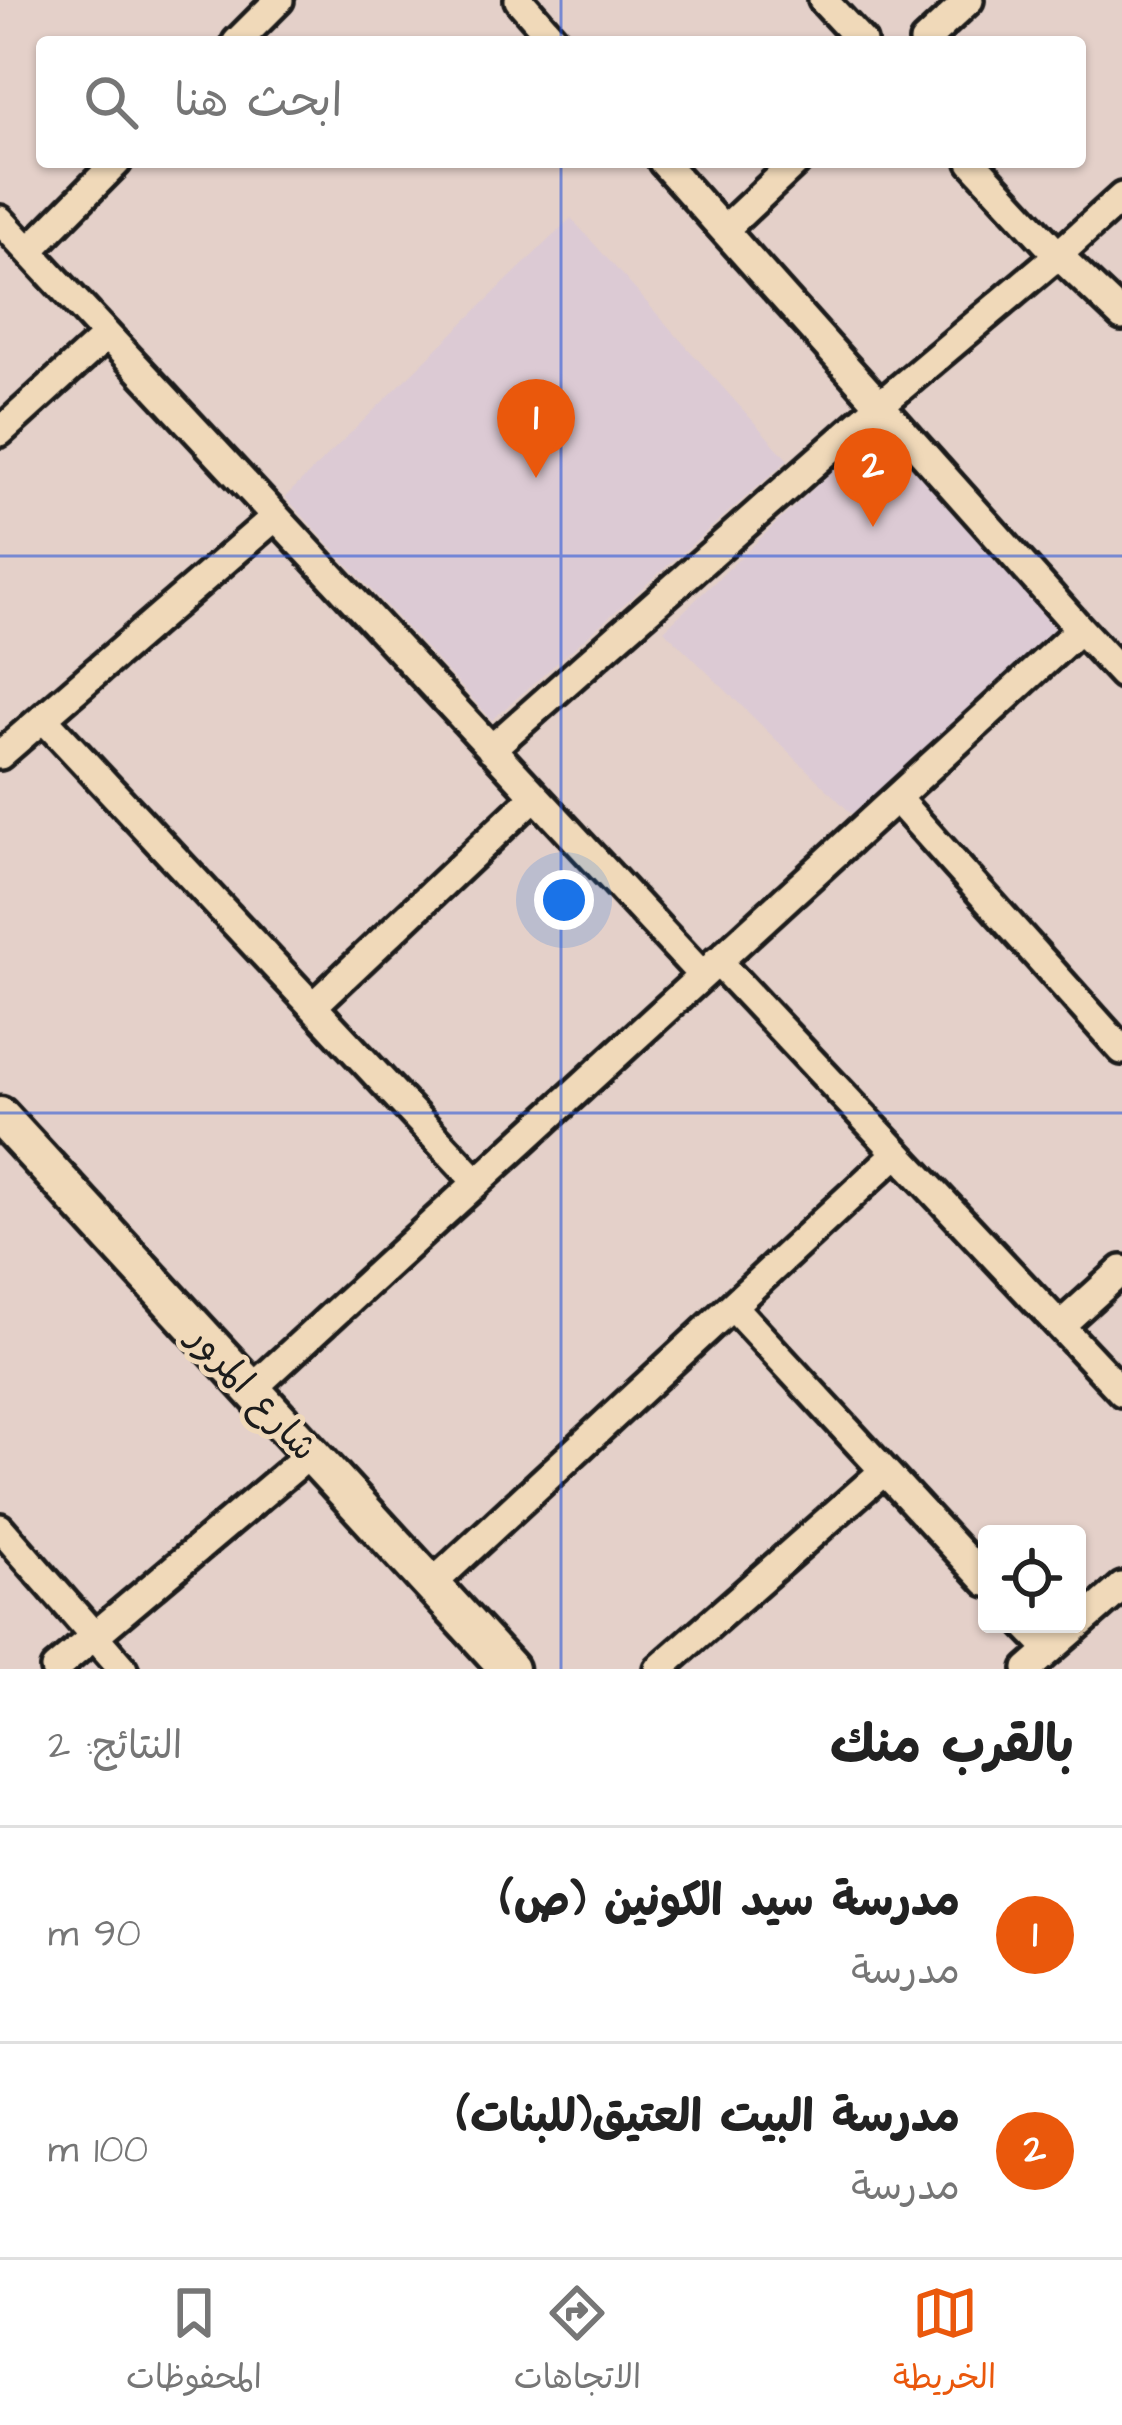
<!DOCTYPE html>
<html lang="ar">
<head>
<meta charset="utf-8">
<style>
	:root { --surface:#fff; --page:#f6f6f6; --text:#222; --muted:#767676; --line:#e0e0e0; --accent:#ea580c }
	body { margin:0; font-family:"Architects Daughter","Playpen Sans Arabic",sans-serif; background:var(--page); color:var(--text); direction:rtl }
	.controls { position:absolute; right:36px; bottom:36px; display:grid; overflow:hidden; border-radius:12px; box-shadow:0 3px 9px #0004 }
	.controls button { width:108px; height:108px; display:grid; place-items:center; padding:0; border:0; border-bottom:3px solid var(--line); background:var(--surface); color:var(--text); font:60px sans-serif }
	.you { position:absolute; left:564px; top:900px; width:42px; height:42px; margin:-30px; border:9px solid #fff; border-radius:50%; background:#1a73e8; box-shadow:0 0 0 18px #1a73e833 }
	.badge { display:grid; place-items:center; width:78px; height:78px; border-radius:50%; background:var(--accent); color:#fff; font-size:39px; font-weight:700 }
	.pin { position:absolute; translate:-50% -99px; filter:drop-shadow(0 3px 6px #0008) }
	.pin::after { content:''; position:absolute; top:63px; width:42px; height:36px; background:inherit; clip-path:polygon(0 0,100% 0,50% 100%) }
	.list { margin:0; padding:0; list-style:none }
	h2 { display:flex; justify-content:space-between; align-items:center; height:156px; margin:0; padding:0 48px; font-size:51px }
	h2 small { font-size:39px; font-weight:400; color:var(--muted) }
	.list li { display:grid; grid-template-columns:78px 1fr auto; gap:36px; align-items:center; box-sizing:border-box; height:216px; padding:0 48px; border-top:3px solid var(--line) }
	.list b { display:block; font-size:45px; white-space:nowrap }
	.list p { margin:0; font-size:39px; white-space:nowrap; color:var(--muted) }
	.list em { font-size:39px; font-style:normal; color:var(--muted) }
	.icon { flex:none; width:66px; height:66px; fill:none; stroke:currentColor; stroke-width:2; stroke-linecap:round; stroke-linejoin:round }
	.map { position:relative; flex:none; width:1122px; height:1669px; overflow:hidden; direction:ltr }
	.search { position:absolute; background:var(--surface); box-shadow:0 3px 9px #0004; left:36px; right:36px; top:36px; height:132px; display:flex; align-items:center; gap:30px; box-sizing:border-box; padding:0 42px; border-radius:12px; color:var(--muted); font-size:45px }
	.sheet { height:588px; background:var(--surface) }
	nav { display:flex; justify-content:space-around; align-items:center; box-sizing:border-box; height:168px; border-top:3px solid var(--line); background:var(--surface); font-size:33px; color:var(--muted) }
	nav a { display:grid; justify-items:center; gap:6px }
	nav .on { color:var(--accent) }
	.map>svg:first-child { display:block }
	.built { fill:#dccad4 }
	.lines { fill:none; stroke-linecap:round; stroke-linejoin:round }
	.minor-casing { stroke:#1c1c1c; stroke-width:36 }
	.tertiary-casing { stroke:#1c1c1c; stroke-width:45 }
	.minor { stroke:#f0d9b9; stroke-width:27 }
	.tertiary { stroke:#f0d9b9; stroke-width:36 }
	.grid { fill:none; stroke:#1d4ed8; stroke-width:3; stroke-opacity:0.55 }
	.labels { text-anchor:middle; stroke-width:10; stroke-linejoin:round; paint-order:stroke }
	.street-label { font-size:36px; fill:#1c1c1c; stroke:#f0d9b9 }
</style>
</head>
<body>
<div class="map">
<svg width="1122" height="1669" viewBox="0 0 1122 1669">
	<rect width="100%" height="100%" fill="#e4d0c9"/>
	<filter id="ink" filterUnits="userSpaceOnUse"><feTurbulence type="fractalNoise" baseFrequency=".00833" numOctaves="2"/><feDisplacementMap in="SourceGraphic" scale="24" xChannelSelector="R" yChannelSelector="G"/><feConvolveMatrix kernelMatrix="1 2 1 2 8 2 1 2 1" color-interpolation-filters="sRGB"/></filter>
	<g filter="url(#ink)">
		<!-- built -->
		<path class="built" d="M571,218L788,460L492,720L285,497Z
			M880,425L1063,628L853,815L664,630Z"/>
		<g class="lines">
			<defs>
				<path id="minor" d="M519,0L556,42
					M823,0L862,42
					M237,42L279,0
					M924,42L969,0
					M972,162L1058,255L1122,197
					M0,220L702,975
					M724,230L796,162
					M29,251L117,162
					M0,432L107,335
					M1080,629L1122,674
					M43,718L477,1182
					M491,749L880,405L1058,255L1122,316
					M0,755L275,517
					M896,798L1122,1050
					M717,961L1122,1392
					M313,1006L535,796
					M732,1306L987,1582
					M1060,1326L1122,1270
					M252,1389L1080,629L663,162
					M0,1528L123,1669
					M431,1585L897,1153
					M1025,1624L1050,1650
					M55,1669L310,1454
					M659,1669L884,1471
					M1028,1669L1122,1587"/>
				<path id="tertiary" d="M0,1116L509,1669"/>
			</defs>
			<!-- minor casing -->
			<use href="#minor" class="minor-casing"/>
			<!-- tertiary casing -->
			<use href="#tertiary" class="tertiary-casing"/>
			<!-- minor -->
			<use href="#minor" class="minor"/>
			<!-- tertiary -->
			<use href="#tertiary" class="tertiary"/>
		</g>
	</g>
	<!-- grid -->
	<path class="grid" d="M561,0V42M561,162V1669M0,556H1122M0,1113H1122"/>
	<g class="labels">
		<!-- street labels -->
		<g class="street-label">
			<text transform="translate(254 1392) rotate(47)" y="13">شارع المرور</text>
		</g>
	</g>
</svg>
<div class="controls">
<button><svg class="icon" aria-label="locate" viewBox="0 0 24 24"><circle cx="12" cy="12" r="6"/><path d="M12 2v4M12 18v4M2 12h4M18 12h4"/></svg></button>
</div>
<div class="you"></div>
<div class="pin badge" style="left:536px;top:478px">1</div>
<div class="pin badge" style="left:873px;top:527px">2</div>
<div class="search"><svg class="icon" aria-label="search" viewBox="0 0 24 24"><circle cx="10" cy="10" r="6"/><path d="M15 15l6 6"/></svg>ابحث هنا</div>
</div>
<section class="sheet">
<h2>بالقرب منك<small>النتائج: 2</small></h2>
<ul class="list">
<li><span class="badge">1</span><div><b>مدرسة سيد الكونين (ص)</b><p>مدرسة</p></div><em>90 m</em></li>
<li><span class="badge">2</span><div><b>مدرسة البيت العتيق(للبنات)</b><p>مدرسة</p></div><em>100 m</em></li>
</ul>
</section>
<nav>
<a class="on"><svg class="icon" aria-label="map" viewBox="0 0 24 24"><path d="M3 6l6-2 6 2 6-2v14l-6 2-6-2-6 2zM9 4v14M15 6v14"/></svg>الخريطة</a>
<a><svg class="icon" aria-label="directions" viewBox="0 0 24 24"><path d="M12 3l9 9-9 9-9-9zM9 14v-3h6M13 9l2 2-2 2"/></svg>الاتجاهات</a>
<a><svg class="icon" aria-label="saved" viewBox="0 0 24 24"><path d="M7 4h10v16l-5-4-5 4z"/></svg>المحفوظات</a>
</nav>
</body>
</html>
